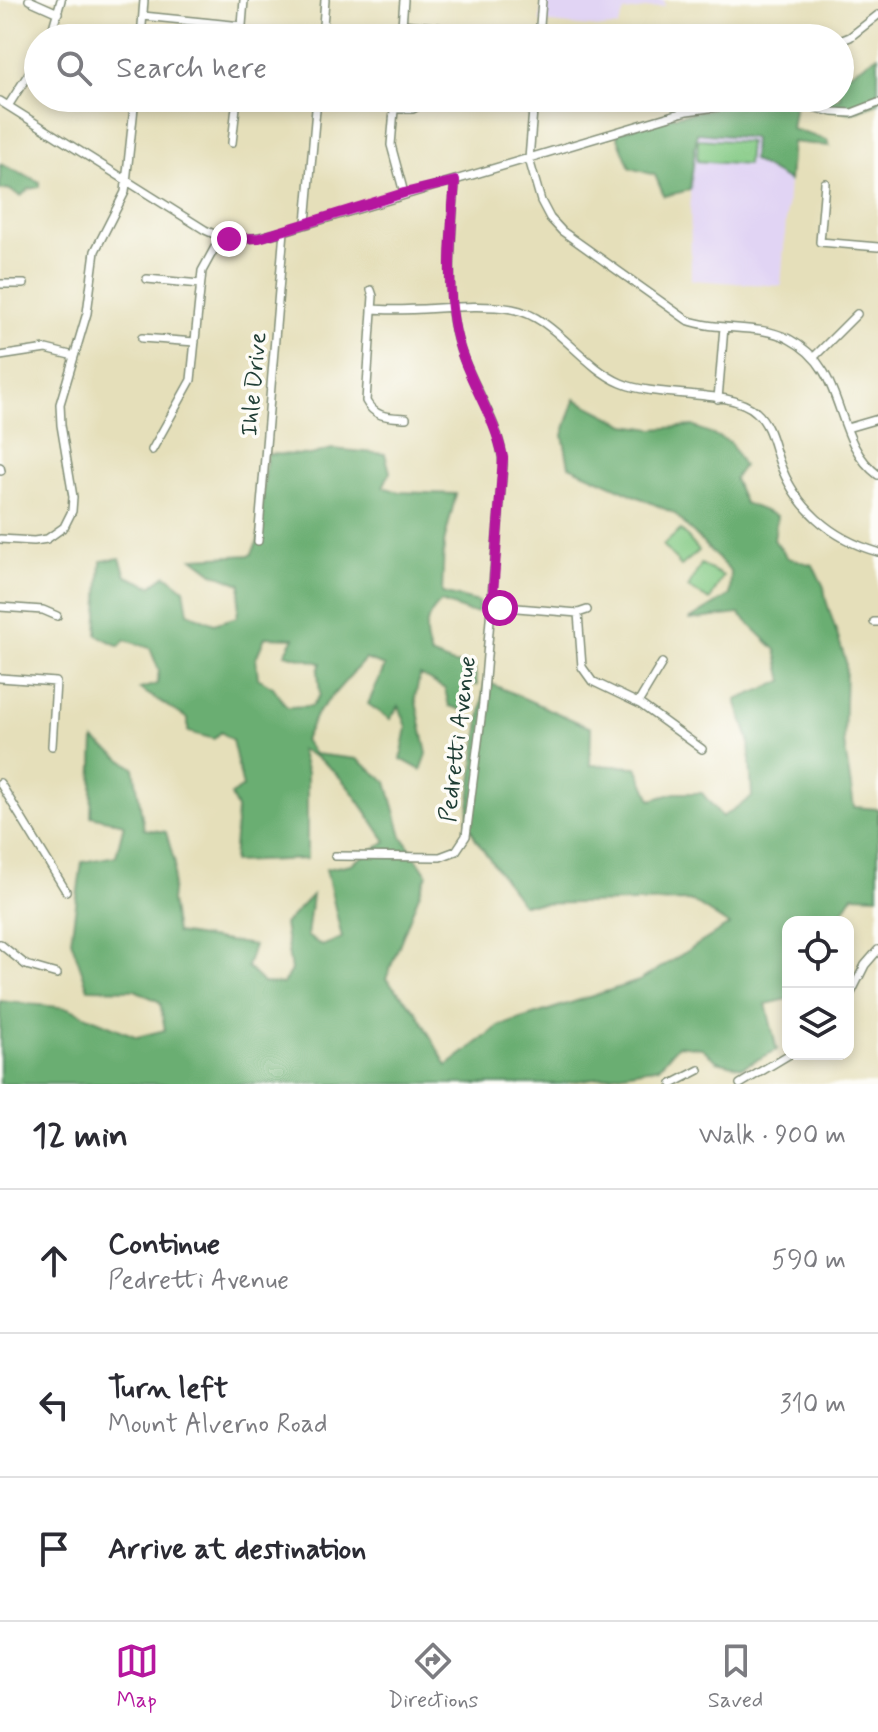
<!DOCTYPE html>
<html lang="en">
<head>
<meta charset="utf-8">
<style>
	:root { --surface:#fff; --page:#f2f2f3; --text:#2b2b33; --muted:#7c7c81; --line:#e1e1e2; --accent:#b5179e }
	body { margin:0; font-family:Mynerve,sans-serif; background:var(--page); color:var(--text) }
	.controls { position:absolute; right:24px; bottom:24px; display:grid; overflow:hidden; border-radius:16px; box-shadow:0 4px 12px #0003 }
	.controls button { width:72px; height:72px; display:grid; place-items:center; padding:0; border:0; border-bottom:2px solid var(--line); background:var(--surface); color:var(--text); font:40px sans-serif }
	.stop { position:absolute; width:24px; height:24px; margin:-18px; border:6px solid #b5179e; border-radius:50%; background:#fff }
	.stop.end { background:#b5179e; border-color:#fff; box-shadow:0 2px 8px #0008 }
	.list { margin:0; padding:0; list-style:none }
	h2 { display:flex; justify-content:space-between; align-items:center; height:104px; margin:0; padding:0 32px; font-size:34px }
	h2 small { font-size:26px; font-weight:400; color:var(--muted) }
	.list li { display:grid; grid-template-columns:52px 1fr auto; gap:24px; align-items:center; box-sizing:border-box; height:144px; padding:0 32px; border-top:2px solid var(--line) }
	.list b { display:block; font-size:30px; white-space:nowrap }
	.list p { margin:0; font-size:26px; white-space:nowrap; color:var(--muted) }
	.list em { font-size:26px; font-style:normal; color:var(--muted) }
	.icon { flex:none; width:44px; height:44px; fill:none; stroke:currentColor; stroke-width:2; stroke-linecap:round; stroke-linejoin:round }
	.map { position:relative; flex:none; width:878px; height:1084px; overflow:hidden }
	.search { position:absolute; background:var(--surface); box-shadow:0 4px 12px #0003; left:24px; right:24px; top:24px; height:88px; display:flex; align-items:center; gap:20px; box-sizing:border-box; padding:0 28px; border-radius:44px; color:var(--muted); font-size:30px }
	.sheet { height:536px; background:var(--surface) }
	nav { display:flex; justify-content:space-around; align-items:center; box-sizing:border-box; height:112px; border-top:2px solid var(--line); background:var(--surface); font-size:22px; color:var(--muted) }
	nav a { display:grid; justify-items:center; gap:4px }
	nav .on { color:var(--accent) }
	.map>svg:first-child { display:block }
	.built { fill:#e1d4f4 }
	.green { fill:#84ca85; stroke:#52845c; stroke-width:2 }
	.forest { fill:#6bae72; stroke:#457653; stroke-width:2; fill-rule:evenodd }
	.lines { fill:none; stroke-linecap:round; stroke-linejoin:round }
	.minor-casing { stroke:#828e77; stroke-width:10 }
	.minor { stroke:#fff; stroke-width:7 }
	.route { stroke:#b5179e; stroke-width:10 }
	.labels { text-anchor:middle; stroke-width:7; stroke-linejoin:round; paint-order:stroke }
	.street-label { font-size:24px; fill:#1f3d34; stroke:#fdfcf7 }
</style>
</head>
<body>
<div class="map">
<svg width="878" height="1084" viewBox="0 0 878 1084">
	<rect width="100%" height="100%" fill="#fdfcf7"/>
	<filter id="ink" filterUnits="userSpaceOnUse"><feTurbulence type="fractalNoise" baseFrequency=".0125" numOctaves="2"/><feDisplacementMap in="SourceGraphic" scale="16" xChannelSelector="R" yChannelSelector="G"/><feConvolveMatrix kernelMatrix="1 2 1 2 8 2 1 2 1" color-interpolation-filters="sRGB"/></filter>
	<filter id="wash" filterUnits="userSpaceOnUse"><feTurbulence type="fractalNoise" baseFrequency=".006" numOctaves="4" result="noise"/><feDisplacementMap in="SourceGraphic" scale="32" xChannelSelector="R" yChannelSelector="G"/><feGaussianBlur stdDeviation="1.8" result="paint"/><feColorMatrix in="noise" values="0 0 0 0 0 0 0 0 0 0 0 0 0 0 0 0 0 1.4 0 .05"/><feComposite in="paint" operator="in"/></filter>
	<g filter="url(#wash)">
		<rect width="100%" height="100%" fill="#e5dfba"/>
		<!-- built -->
		<path class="built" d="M542,0H664L665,6L624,12L618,27L600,28L540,22Z
			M696,133L792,142L781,286L691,280L690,183Z"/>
		<!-- green -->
		<path class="green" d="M698,139L749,142L747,165L697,161Z
			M681,530L699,551L681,566L663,545Z
			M701,564L723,576L710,600L688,588Z"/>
		<!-- forest -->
		<path class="forest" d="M878,55V103L852,113L795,103L791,129L827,140L830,146L792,142L789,181L752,160L753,138L697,133L690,190L664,196L655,175L630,168L616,133L660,119L750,101L795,102V98H840V72L850,73Z
			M0,164L40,182V187L29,189L21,196L8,189L0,190Z
			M575,399L626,425L653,429L693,426L730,442L743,466L734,479L744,503L777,516L774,540L788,558L813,565L824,587L826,600L846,662L844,742L854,807L878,809V896L853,895L836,922H788V999L766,1004L777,1050L742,1067L717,1061L702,1048L678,1045L659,1067L560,1084H0V1001L68,1008L137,1037L165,1030L160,1002L135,990L88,989L71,940L82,862L116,856L124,824L91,816L94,740L134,768L144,829L166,832L175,864L171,901L176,933L254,945L247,967L263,983L283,984L291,970L284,924L312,895L307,936L322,946L342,938L326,869L351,864L386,841C363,809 340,763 300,750L307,773V859L233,862L237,809L231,795L243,787L232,740L221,732L214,739L188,732V719L140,689L157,684L159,671L150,648L125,640L119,646L97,635L101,561L120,558L126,576L151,586L166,575L184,589L188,613L214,624L237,617L241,584L213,573L193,558L251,555L258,541L267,454L311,455L332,449L385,454L390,472L383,487L399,492L456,494L444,543L442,593L479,602L478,612H469L441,602C423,618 423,634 431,655L453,664H474L477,685L470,684L466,689L474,702L466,711L449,706L445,689L420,675L415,697L427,754L421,770L401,759L407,727L399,706L390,719L368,704L385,666L365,659L317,713L304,740L314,754L357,759L387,782L402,836L427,874L386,979L416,1011L447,1066L499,1026L639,981L729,925L692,901L522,904L477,841L467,822L485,681L591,728L590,765L637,767L651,800L675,793H702L722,817L752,797L749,740L736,700L783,681L776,650L739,614L689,620L730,595L731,572L674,513L569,466L563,435ZM265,637L294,638L285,654L321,663L318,671L320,695L312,706L287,707L273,687L258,678L256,658Z"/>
	</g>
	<g filter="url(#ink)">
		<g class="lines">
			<defs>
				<path id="minor" d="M29,0L58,13
					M143,16L242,26
					M402,24L442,28
					M50,38L61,0
					M141,38L144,0
					M241,38L244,0
					M322,38L325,0
					M401,38L404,0
					M539,38L542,0
					M703,38L758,28L777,29L820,38
					M840,41L850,37L878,15
					M395,98L391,145L404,193
					M534,98L529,159L541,201L550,218L562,231L687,320C720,332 757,323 789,339C849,370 831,439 878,475
					M0,101L205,230C232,244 256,239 284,231L687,111L769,100L795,103L833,112L852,113L878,103
					M8,106L38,59
					M394,109H413L432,98
					M232,143L237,98
					M825,183L820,242L878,247
					M306,223L317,98
					M147,279L200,284
					M0,284H24
					M371,290L373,296L366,401C375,418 389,417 406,418
					M372,309C418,313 466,302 512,309C554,316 581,366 621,383C658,399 730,388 756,412C770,424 773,444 779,461C795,507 831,539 878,552
					M142,338L195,342
					M0,356L46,349L74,356
					M814,357L857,314
					M718,399L724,327
					M847,428L878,419
					M152,450L191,380L202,271L220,238
					M0,467L1,471
					M0,539L34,541L47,539L64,527L72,511L73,497L61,425L60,404L87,313L95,251L125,192L135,98
					M258,541L284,231
					M492,606L578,613L587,610
					M0,607L43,610L57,616
					M578,613L582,667L592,681L640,704L702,749
					M874,622H878
					M0,678L56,682L52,746
					M638,703L662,663
					M0,783L66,891
					M335,856L440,857L456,851L466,836L483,703L503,465C502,425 470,384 459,345C444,296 452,231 455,181
					M0,944L26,965L57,974
					M848,999L865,965L878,950
					M672,1084L699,1070
					M740,1084L790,1054"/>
			</defs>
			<!-- minor casing -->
			<use href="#minor" class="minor-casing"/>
			<!-- minor -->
			<use href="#minor" class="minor"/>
		</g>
	</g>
	<g class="lines" filter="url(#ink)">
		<!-- route -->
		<path class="route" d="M229,239L259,238L404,193L455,181C451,232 444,298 460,348C471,385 496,419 503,458L492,606L500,608"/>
	</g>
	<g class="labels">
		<!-- street labels -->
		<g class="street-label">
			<text transform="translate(253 384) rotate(-85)" y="8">Ihle Drive</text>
			<text transform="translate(457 739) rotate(-83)" y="8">Pedretti Avenue</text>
		</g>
	</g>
</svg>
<div class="controls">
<button><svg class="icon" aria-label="locate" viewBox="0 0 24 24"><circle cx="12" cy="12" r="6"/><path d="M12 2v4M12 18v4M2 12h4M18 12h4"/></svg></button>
<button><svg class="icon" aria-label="layers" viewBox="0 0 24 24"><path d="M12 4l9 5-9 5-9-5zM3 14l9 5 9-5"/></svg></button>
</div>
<div class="stop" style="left:500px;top:608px"></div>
<div class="stop end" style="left:229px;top:239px"></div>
<div class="search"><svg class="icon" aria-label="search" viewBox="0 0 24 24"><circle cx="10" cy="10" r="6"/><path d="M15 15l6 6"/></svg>Search here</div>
</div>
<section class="sheet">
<h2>12 min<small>Walk · 900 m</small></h2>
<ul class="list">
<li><svg class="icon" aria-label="ahead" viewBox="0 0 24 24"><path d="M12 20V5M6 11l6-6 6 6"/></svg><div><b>Continue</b><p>Pedretti Avenue</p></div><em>590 m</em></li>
<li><svg class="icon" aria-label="left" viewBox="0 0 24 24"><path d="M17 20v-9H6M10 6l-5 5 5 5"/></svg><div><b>Turn left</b><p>Mount Alverno Road</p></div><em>310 m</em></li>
<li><svg class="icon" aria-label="arrive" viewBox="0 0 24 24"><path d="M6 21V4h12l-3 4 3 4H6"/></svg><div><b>Arrive at destination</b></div></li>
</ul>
</section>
<nav>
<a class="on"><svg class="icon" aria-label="map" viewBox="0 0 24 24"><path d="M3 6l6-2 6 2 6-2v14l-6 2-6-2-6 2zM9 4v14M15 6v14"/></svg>Map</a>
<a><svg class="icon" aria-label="directions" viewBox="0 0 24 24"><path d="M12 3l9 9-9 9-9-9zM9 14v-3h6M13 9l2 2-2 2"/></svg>Directions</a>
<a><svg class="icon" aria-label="saved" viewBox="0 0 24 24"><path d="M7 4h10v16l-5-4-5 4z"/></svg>Saved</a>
</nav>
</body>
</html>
